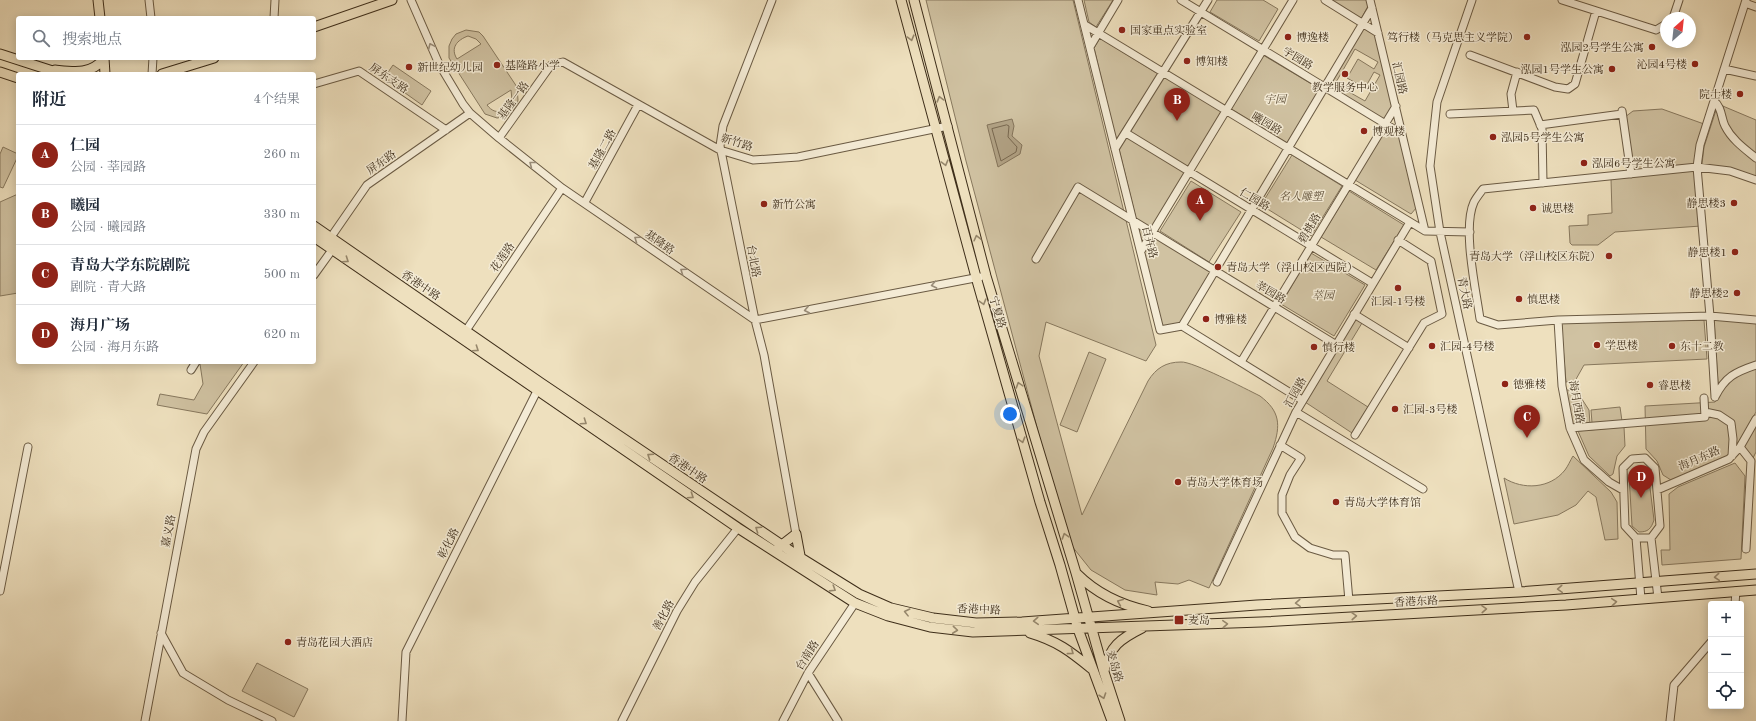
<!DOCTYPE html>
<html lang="zh">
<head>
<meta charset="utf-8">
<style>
	:root { --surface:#fff; --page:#f2f2f3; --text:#1f2937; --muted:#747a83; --line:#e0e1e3; --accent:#8f2418 }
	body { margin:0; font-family:"Old Standard TT","Noto Serif SC",serif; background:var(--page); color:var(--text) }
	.controls { position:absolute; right:12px; bottom:12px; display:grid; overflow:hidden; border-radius:4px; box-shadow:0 2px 10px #0003 }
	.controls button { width:36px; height:36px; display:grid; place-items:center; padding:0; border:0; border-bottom:1px solid var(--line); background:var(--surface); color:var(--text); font:20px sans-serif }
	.compass { position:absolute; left:1660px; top:12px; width:36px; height:36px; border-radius:50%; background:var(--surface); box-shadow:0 2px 10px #0003; rotate:27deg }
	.you { position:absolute; left:1010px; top:414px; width:14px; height:14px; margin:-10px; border:3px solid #fff; border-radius:50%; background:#1a73e8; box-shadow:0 0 0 6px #1a73e833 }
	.badge { display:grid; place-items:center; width:26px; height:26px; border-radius:50%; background:var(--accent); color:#fff; font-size:13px; font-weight:700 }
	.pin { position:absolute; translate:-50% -33px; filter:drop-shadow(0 1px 2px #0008) }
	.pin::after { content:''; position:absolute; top:21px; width:14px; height:12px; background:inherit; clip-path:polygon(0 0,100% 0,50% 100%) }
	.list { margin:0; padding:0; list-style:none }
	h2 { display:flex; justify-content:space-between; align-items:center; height:52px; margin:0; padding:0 16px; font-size:17px }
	h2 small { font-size:13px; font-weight:400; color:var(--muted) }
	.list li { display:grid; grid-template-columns:26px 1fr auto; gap:12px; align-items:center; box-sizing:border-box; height:60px; padding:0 16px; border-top:1px solid var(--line) }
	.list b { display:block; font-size:15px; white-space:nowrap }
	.list p { margin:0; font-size:13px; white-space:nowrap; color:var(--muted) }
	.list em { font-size:13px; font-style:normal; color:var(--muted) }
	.icon { flex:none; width:22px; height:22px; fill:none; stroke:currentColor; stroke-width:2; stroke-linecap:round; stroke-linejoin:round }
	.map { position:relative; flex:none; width:1756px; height:721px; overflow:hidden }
	.search { position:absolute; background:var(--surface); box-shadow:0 2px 10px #0003; left:16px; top:16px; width:300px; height:44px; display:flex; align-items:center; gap:10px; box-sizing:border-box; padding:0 14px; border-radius:4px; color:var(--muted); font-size:15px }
	.panel { position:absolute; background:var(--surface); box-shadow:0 2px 10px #0003; left:16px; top:72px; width:300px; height:292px; border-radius:4px }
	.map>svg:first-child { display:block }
	.green { fill:#d0c2a2; stroke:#87785e; fill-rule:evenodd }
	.water { fill:#b2a386; stroke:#84745b }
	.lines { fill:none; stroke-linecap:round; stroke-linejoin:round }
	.shore { stroke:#786850; stroke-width:1 }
	.minor-casing { stroke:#6a5a43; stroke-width:9 }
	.major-casing { stroke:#3e2e1a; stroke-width:11 }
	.minor { stroke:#f4ebd5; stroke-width:7 }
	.major { stroke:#eee0be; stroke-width:9 }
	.oneway { stroke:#96876c }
	.oneway2 { stroke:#998c78 }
	.poi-dot { fill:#8f2418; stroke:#f4ebd5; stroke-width:1.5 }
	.labels { text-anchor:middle; stroke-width:3; stroke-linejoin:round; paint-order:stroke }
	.poi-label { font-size:11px; fill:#3e2e1a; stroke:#f4ebd5; text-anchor:start }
	.street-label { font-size:11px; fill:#3e2e1a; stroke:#f4ebd5 }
	.park-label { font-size:11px; font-style:italic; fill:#5b4c35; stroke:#f4ebd5 }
</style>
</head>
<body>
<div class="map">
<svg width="1756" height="721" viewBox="0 0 1756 721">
	<rect width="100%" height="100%" fill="#eee0be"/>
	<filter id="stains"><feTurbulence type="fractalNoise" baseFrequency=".005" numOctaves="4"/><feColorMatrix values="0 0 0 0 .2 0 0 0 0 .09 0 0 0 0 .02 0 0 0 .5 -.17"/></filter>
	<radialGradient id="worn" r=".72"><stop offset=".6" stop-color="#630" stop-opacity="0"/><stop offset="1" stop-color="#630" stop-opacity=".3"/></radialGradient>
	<!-- green -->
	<path class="green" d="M926,0H1073L1156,345L1146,361L1046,322L1039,356L1082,515L1148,381C1156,368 1166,362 1181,362C1192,361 1246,389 1260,396C1280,411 1281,425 1273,448L1209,588L1189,580L1178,584L1155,582L1157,595L1125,590L1091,570L1067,540L966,161Z
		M1084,0H1113L1096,27L1089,22Z
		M1217,0H1263L1278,9L1259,41L1210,12Z
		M1330,0H1367L1368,6L1361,19Z
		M1363,26L1376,34L1393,105L1384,121L1328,86ZM1355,49L1378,62L1374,69L1358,59L1347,78L1365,88L1374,72L1380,75L1365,101L1335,84Z
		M466,30L479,32L483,36L517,87L518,100L517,104L513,111L508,116L503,117L497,118L485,114L449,58V46L452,39L456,34ZM468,36L476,39L481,44L457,59C450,48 457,40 468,36ZM511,90L512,100C508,111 496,117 487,105Z
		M1100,38L1158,74L1116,140L1094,48Z
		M1263,55L1320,89L1287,143L1231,109Z
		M393,65L431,91L422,105L384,78Z
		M1164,75L1223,111L1142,243L1119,149Z
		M1718,104L1756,120V177L1702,164L1704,147Z
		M1662,109L1704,124L1695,164L1633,171L1625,117L1633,111Z
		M1386,128L1400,136L1417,207L1411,214L1355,180Z
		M3,147L18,154V156L3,188L0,187V154Z
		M1292,155L1342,186L1311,236L1261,205Z
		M1695,169L1701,226L1615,232L1598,245H1572L1570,243L1569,226L1588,225V215L1612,213L1611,179Z
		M1191,181L1241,212L1209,262L1160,231Z
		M1349,191L1404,225L1376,270L1321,237Z
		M18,194V293L0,296V202Z
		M1154,236L1212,272L1180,324L1161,328L1144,252Z
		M1311,253L1365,285L1334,336L1281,304Z
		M1355,318L1362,323L1327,381L1368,407L1352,433L1305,402Z
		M1714,319L1756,323V362L1734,371L1718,384Z
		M1704,320L1707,359L1584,365L1575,381L1566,382L1561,323Z
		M1089,352L1106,359L1077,432L1060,425Z
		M201,362H244L207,414L157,405L160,394L194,400L203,384L200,364Z
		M1756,368V412L1737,445L1729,455L1671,480L1663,475L1657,461L1646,449L1645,406L1715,402C1726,379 1733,376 1756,368Z
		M1566,390H1576L1589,410L1590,424L1572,425Z
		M1620,407L1622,421L1592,423L1591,410Z
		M1756,424V452L1753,458L1743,447Z
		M1624,427L1625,446L1617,456L1613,474L1610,476L1589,456L1578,431Z
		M1573,456L1611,492L1617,502L1618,539L1605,540L1596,497L1588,491L1576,505L1558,515L1514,524L1504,478C1523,490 1550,489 1565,470C1568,466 1570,461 1573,456Z
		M1735,463L1745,476L1741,559L1662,565L1661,550H1670L1669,494L1678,487Z
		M1638,467H1644L1648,472L1654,520C1651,529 1648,532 1639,532L1632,526L1629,475L1632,470Z
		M257,663L308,689L294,717L242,691Z"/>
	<!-- water -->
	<path class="water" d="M1012,119L1014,126L1012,136L1022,145L1020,154L998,167L987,125Z"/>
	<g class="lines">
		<!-- shore -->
		<path class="shore" d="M1007,125L1009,126L1008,137L1017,147L1016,152L1001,161L992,129Z"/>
		<defs>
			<path id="minor" d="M149,0L151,18
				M411,0L439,64L463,104L470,113L499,138L562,188L755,320L980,277
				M772,0L723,126L720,146L755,320L764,355L796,534
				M1078,0L1160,330L1182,326L1302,400
				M1181,0L1402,134
				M1325,0L1378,33
				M1370,0L1425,231
				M1472,0L1437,102L1430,166L1440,232L1519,592
				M1562,0L1656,30L1666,24
				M1745,3L1756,7
				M274,18L275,0
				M1673,18L1679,0
				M1085,25L1425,231L1470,232
				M1090,47L1118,0
				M1470,55L1555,87L1568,89L1575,84L1596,11
				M1724,69L1756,76
				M152,74L153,58
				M314,84L359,71L446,130
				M1714,101C1722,107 1721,118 1725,126C1732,140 1745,149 1756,158
				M1513,111L1511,94L1517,72
				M1622,111L1631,174
				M1450,114L1534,110L1542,129L1543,183
				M1540,125L1622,114
				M1126,133L1372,283
				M499,138L551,65L563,62L720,150L753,160L798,157L948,126
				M1115,149L1208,0
				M1756,180L1730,171L1697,167L1483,189C1480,193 1476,198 1474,202C1462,228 1476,290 1480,319L1498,325L1558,320L1710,316L1756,320
				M585,202L638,105
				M1141,251L1293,0
				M1036,259L1078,187L1335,344
				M314,275L332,250L331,237L367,185L470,113
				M1354,314L1409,348
				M1558,320L1562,386L1570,428L1584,460L1609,482L1623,490
				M1182,326L1372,8
				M463,335L562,188
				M1241,362L1396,106
				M191,370L196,362
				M1715,397L1710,316L1697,167L1700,145L1746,0
				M1715,397C1725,377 1735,372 1756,365
				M1296,412L1423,489
				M1705,412L1719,415L1731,423L1733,439L1732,456
				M1570,428L1705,417L1704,398
				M1355,435L1424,323L1442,314L1431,261L1398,240
				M1280,445L1301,458L1290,475L1282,495V513L1295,537L1310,548L1333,555H1345L1349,601
				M1740,447L1751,461L1746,549
				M1645,458L1655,468L1660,526L1651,538H1636L1625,526L1623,468L1632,459Z
				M1657,490L1729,459L1740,447L1756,419
				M1636,538L1641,599
				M1651,538L1658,598
				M1217,582L1296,412L1410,222
				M0,591L28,447
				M1735,604L1736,591
				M161,633L183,673L228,700L272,721
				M808,673L838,721
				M145,721L196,449L204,432L254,362
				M402,721L406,652L539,387
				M622,721L677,611L695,582L738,528
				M783,721L808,673L855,603
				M1670,721L1674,685L1711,642"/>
			<path id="major" d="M98,0L100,18
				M901,0L976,277L1040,502L1060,565L1078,629L1112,721
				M914,0L986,276L1076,573L1104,672L1120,721
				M314,27L392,0
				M0,54L62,74
				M104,58L105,74
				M55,70C74,72 90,75 104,59
				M0,72L18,78
				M162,74L214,58
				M314,226L541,383L801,558L859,594L891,608L933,618L976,623L1022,622L1257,605L1519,592L1756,574
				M314,237L738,528L855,603L888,616L930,627L973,632L1261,622L1566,605L1756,590
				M778,548L796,534L801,561
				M1077,574C1097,594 1121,605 1148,611
				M1030,633C1057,641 1070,651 1092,669
				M1104,671C1110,646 1120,639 1142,628"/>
		</defs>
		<!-- minor casing -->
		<use href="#minor" class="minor-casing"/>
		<!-- major casing -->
		<use href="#major" class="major-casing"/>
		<!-- minor -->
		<use href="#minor" class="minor"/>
		<!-- major -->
		<use href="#major" class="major"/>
	</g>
	<!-- one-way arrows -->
	<defs><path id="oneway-chevron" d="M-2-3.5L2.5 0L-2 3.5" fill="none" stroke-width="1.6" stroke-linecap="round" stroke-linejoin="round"/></defs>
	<g class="oneway">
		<use href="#oneway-chevron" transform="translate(911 38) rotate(75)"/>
		<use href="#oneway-chevron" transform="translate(940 99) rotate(-105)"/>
		<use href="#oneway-chevron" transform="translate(945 163) rotate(75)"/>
		<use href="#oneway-chevron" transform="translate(977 238) rotate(-104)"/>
		<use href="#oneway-chevron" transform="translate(346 260) rotate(34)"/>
		<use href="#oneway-chevron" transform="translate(983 302) rotate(74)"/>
		<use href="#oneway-chevron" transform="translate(476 349) rotate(34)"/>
		<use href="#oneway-chevron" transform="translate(1019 385) rotate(-107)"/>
		<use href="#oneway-chevron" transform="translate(584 422) rotate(34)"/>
		<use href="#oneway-chevron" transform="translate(1022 440) rotate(74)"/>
		<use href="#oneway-chevron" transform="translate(650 456) rotate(-146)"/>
		<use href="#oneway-chevron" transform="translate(691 496) rotate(34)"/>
		<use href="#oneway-chevron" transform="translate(758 529) rotate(-146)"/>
		<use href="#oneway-chevron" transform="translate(1065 536) rotate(-107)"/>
		<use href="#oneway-chevron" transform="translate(1717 577) rotate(175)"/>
		<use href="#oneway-chevron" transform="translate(833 589) rotate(32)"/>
		<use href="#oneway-chevron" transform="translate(1560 589) rotate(176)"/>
		<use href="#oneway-chevron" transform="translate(1120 602) rotate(-157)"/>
		<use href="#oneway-chevron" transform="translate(1614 602) rotate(-5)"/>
		<use href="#oneway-chevron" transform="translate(1298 603) rotate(177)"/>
		<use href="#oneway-chevron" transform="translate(1484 609) rotate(-3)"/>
		<use href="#oneway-chevron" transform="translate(907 612) rotate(-166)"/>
		<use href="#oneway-chevron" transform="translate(1354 616) rotate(-3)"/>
		<use href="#oneway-chevron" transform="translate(1036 621) rotate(176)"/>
		<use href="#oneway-chevron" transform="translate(1225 624) rotate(-3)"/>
		<use href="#oneway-chevron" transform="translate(955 630) rotate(6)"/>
		<use href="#oneway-chevron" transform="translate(1071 652) rotate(36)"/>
		<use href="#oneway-chevron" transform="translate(1103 696) rotate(71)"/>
	</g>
	<g class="oneway2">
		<use href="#oneway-chevron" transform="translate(431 46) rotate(-114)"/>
		<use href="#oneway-chevron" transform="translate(532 164) rotate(-142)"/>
		<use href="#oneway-chevron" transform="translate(637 239) rotate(-145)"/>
		<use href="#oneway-chevron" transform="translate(683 271) rotate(-145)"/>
		<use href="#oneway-chevron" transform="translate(934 285) rotate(169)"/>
		<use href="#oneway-chevron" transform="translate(807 310) rotate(169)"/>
	</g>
	<!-- markers -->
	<g class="poi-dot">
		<circle cx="1122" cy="30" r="4"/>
		<circle cx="1288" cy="37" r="4"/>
		<circle cx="1527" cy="37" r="4"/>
		<circle cx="1652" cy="47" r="4"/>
		<circle cx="1187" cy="61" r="4"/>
		<circle cx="1695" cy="64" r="4"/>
		<circle cx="497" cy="65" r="4"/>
		<circle cx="409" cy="67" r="4"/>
		<circle cx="1612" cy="69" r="4"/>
		<circle cx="1345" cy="74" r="4"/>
		<circle cx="1740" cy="94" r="4"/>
		<circle cx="1364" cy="131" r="4"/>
		<circle cx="1493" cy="137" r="4"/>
		<circle cx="1584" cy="163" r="4"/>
		<circle cx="1734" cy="203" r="4"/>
		<circle cx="764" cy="204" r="4"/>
		<circle cx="1533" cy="208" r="4"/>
		<circle cx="1735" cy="252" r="4"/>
		<circle cx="1609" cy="256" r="4"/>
		<circle cx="1218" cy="267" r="4"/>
		<circle cx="1398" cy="288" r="4"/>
		<circle cx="1737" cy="293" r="4"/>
		<circle cx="1519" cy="299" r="4"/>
		<circle cx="1206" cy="319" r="4"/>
		<circle cx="1597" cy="345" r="4"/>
		<circle cx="1432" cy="346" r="4"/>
		<circle cx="1672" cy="346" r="4"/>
		<circle cx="1314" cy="347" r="4"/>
		<circle cx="1505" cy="384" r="4"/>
		<circle cx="1650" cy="385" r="4"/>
		<circle cx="1395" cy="409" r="4"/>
		<circle cx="1178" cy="482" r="4"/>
		<circle cx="1336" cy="502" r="4"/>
		<rect x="1174" y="615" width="10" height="10" rx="2"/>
		<circle cx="288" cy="642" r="4"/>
	</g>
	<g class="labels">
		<!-- poi labels -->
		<g class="poi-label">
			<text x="1130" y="34">国家重点实验室</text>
			<text x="1296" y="41">博逸楼</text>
			<text x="1519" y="41" text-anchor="end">笃行楼（马克思主义学院）</text>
			<text x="1644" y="51" text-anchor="end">泓园2号学生公寓</text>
			<text x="1195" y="65">博知楼</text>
			<text x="1687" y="68" text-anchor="end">沁园4号楼</text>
			<text x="505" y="69">基隆路小学</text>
			<text x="417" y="71">新世纪幼儿园</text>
			<text x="1604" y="73" text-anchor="end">泓园1号学生公寓</text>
			<text x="1345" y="91" text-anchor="middle">教学服务中心</text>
			<text x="1732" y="98" text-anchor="end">院士楼</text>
			<text x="1372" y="135">博观楼</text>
			<text x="1501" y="141">泓园5号学生公寓</text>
			<text x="1592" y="167">泓园6号学生公寓</text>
			<text x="1726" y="207" text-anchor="end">静思楼3</text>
			<text x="772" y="208">新竹公寓</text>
			<text x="1541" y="212">诚思楼</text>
			<text x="1727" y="256" text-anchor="end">静思楼1</text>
			<text x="1601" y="260" text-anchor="end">青岛大学（浮山校区东院）</text>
			<text x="1226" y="271">青岛大学（浮山校区西院）</text>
			<text x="1729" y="297" text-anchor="end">静思楼2</text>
			<text x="1527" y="303">慎思楼</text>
			<text x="1398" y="305" text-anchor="middle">汇园-1号楼</text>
			<text x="1214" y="323">博雅楼</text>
			<text x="1605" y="349">学思楼</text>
			<text x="1440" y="350">汇园-4号楼</text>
			<text x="1680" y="350">东十二教</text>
			<text x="1322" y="351">慎行楼</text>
			<text x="1513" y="388">德雅楼</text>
			<text x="1658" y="389">睿思楼</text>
			<text x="1403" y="413">汇园-3号楼</text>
			<text x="1186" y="486">青岛大学体育场</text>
			<text x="1344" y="506">青岛大学体育馆</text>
			<text x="1188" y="624">麦岛</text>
			<text x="296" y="646">青岛花园大酒店</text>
		</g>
		<!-- street labels -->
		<g class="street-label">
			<text transform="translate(1298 58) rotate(31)" y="4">宇园路</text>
			<text transform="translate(389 78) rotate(34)" y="4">屏东支路</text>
			<text transform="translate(1400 78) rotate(77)" y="4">汇园路</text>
			<text transform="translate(513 100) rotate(-54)" y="4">基隆一路</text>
			<text transform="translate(1267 123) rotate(31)" y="4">曦园路</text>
			<text transform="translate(737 142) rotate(18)" y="4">新竹路</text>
			<text transform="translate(602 149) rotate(-61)" y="4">基隆二路</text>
			<text transform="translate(381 162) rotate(-35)" y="4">屏东路</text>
			<text transform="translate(1255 199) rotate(31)" y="4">仁园路</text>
			<text transform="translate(1309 228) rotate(-59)" y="4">碧桃路</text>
			<text transform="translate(660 242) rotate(35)" y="4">基隆路</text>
			<text transform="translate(1150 242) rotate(76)" y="4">百卉路</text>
			<text transform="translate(502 257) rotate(-56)" y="4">花莲路</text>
			<text transform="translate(754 261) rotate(79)" y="4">台北路</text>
			<text transform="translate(421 285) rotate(34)" y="4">香港中路</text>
			<text transform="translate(1271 292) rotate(31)" y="4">莘园路</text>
			<text transform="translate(1465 293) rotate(78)" y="4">青大路</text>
			<text transform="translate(998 312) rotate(74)" y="4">宁夏路</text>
			<text transform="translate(1295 392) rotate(-61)" y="4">汇园路</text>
			<text transform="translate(1577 402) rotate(80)" y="4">海月西路</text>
			<text transform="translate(1699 458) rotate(-24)" y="4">海月东路</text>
			<text transform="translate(688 468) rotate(34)" y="4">香港中路</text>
			<text transform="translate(168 531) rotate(-79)" y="4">嘉义路</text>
			<text transform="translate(448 543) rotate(-63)" y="4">彰化路</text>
			<text transform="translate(1416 601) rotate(-3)" y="4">香港东路</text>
			<text transform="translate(979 609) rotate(2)" y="4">香港中路</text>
			<text transform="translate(663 615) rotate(-62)" y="4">善化路</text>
			<text transform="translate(807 655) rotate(-57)" y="4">台南路</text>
			<text transform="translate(1115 666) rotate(73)" y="4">麦岛路</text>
		</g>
		<!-- park labels -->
		<g class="park-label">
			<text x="1275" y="103">宇园</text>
			<text x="1301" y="200">名人雕塑</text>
			<text x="1323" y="299">萃园</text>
		</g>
	</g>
	<rect width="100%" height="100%" filter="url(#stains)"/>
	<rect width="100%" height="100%" fill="url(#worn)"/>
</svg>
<div class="controls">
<button>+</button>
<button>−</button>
<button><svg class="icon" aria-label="locate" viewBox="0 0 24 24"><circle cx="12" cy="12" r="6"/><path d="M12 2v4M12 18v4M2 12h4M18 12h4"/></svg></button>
</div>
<svg class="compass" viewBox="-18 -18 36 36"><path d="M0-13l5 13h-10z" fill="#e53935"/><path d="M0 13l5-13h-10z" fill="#747a83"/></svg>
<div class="you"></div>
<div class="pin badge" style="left:1200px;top:221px">A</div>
<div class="pin badge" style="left:1177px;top:121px">B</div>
<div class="pin badge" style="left:1527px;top:438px">C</div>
<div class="pin badge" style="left:1641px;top:498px">D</div>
<div class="search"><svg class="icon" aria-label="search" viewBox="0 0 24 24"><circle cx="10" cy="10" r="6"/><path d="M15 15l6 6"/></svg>搜索地点</div>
<section class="panel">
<h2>附近<small>4个结果</small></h2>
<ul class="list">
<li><span class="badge">A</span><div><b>仁园</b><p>公园 · 莘园路</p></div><em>260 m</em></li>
<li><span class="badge">B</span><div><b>曦园</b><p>公园 · 曦园路</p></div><em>330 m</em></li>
<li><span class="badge">C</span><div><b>青岛大学东院剧院</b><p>剧院 · 青大路</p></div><em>500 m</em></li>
<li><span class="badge">D</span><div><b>海月广场</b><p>公园 · 海月东路</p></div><em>620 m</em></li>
</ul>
</section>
</div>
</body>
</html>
